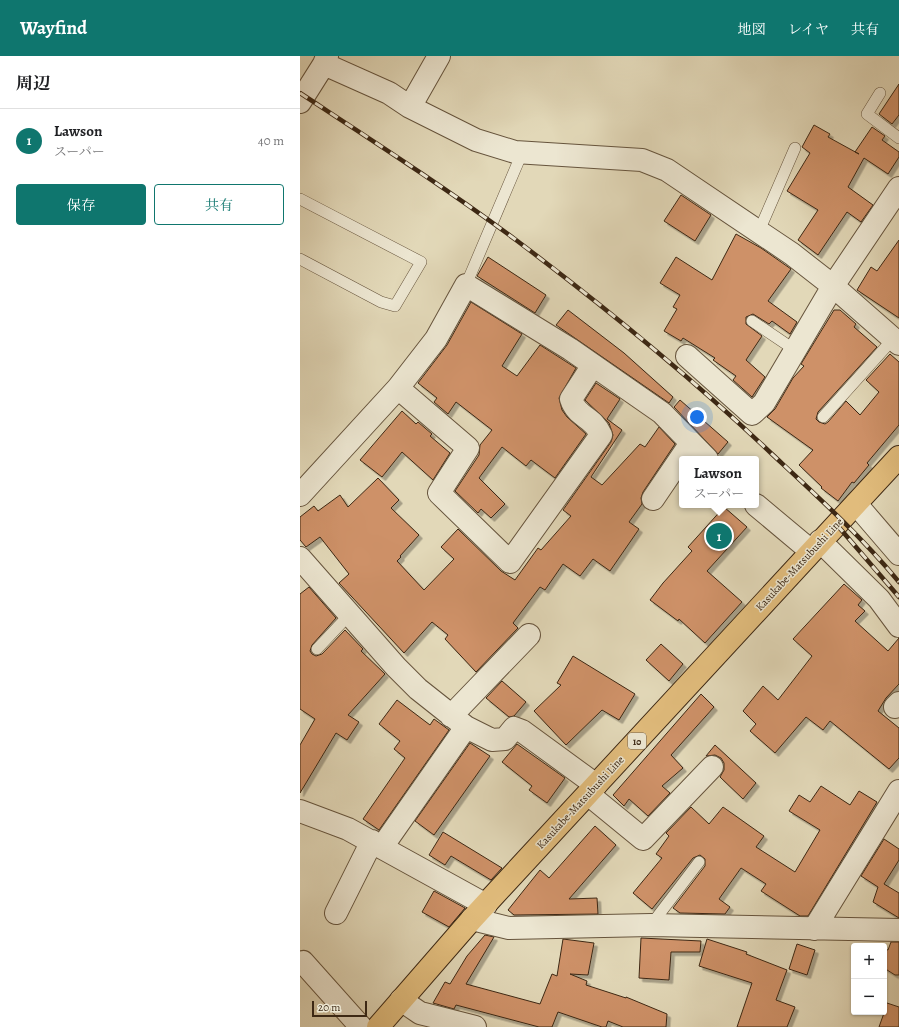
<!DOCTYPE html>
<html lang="ja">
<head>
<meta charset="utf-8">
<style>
	:root { --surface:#fff; --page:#f2f2f2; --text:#202124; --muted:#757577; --line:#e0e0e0; --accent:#0f766e }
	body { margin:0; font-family:Alegreya,"Noto Serif JP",serif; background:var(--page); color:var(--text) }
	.controls { position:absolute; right:12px; bottom:12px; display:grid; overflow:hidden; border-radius:4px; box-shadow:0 1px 3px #0004 }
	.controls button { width:36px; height:36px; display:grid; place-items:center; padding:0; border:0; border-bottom:1px solid var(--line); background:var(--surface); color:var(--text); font:20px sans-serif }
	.scale { position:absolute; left:12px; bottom:10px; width:55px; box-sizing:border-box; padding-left:4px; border:2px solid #3d2814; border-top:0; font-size:11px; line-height:14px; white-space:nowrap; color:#3d2814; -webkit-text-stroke:3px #ece6d1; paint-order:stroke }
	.you { position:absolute; left:397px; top:361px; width:14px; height:14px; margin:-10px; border:3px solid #fff; border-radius:50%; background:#1a73e8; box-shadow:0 0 0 6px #1a73e833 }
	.badge { display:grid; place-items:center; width:26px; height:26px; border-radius:50%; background:var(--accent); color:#fff; font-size:13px; font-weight:700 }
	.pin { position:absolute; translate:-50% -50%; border:2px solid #fff; box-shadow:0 1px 4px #0006 }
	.popup { position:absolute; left:379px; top:400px; width:80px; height:52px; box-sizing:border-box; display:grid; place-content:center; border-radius:4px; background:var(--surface); filter:drop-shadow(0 1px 3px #0005); font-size:13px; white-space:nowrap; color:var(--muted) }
	.popup b { font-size:15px; color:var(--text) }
	.popup::after { content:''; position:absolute; left:50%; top:100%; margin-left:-8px; border:8px solid transparent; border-top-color:var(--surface) }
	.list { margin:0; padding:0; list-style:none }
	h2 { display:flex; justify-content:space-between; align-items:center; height:52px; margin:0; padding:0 16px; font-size:17px }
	h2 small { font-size:13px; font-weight:400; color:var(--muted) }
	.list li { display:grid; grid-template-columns:26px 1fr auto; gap:12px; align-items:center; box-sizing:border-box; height:64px; padding:0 16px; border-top:1px solid var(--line) }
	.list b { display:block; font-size:15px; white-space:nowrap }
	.list p { margin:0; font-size:13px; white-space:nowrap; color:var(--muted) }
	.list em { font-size:13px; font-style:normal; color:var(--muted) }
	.actions { display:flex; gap:8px; padding:12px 16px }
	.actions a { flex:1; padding:9px 0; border:1px solid var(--accent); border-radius:4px; text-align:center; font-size:14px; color:var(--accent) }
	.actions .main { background:var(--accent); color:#fff }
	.map { position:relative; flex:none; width:599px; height:971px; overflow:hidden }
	header { display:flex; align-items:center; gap:24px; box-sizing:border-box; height:56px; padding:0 20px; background:var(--accent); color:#fff }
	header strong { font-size:19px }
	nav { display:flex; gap:22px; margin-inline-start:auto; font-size:14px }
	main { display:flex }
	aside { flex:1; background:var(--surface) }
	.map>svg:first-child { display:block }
	.building { fill:#ce9168; stroke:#3d2814; filter:url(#shadow) }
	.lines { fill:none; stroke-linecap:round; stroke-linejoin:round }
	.lane-casing { stroke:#66543d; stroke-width:12 }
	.street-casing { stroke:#66543d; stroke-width:24 }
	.primary-casing { stroke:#3d2814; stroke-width:24 }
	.lane { stroke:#ece6d1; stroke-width:11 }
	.street { stroke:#ece6d1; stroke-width:22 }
	.primary { stroke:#e1bc7c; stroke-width:22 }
	.rail-casing { stroke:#3d2814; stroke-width:4.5 }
	.rail { stroke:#ece6d1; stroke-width:3; stroke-dasharray:9; stroke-linecap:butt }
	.labels { text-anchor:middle; stroke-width:3; stroke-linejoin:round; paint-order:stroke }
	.shield { fill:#ece6d1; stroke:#72614d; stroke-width:1 }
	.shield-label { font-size:10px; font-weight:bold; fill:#3d2814 }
	.street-label { font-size:11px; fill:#3d2814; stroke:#ece6d1 }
</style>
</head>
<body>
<header>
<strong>Wayfind</strong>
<nav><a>地図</a><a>レイヤ</a><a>共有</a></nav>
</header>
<main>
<aside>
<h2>周辺<small></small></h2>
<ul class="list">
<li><span class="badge">1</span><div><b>Lawson</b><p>スーパー</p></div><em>40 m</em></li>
</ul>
<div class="actions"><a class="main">保存</a><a>共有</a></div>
</aside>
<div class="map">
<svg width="599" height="971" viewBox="0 0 599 971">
	<defs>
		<filter id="shadow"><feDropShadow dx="3.5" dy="3.5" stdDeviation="0" flood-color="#0004"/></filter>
	</defs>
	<rect width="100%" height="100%" fill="#e2d8b8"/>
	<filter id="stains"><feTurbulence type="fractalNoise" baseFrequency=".005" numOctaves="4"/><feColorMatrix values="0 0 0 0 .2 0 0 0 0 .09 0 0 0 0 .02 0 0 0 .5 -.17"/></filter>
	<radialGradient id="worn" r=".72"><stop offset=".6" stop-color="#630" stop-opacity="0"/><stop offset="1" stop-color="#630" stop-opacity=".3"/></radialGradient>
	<!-- building -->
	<path class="building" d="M599,28V59L592,68L579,58Z
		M514,69L530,78L528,81L559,98L555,96L572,71L585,80L582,84L599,96V101L588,118L564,102L548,131L573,149L561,166L547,156L518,199L498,184L518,154L487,135L510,97L502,91Z
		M381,139L411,159L395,185L364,165Z
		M436,178L461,192L491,213L468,245L497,266L490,278L472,265L469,268L453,258L446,261V268L462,280L446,304L465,321L452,341L433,324L436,320L413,304L415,302L383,282L381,285L364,275L377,253L373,251L380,239L360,227L376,201L412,224Z
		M599,184V262L557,234L571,211L577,215Z
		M188,201L246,239L235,257L177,220Z
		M171,246L222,278L202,310L217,320L240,289L276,312L259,342L262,354L267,361L286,378L255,422L231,404L226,410L202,391L179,422L205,448L191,462L181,453L178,457L155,435L179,399L180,389L192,374L156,346L148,358L134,346L137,342L118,327L147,289Z
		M268,254L324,297L373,341L369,347L256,269Z
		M534,254H540L556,268L554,271L577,291L518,356L516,363L519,366L525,368L528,366L546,345L560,359L579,336L566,324L590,298L599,306V369L567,407L569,409L554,427L552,426L538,445L521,432L522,431L499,409L513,394L467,361L475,353L493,322L504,310L501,308Z
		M296,327L320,343L307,363L322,374L291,421L302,429L340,388L345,391L359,371L375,388L343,436L341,442L342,448L329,466L339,473L310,515L293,503L280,520L263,508L245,534L240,531L213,567L218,572L176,616L145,583L148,579L132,566L104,597L39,527L49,518L20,481L6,491L0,484V461L14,450L18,455L40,439L48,451L78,422L99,444L91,452L119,479L100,500L101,501L97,505L124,534L154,503L141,491L158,473L201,515L215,524L238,492L241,494L271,460L263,454L311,386L313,379L309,367L285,344Z
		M380,344L428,386L418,398L374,351Z
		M102,355L116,368L118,366L132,378L130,380L150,397L133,424L102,396L82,421L60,404Z
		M424,451L447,471L407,515L442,546L405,587L379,563L378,565L350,544L363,527L392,495L388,491Z
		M544,528L562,544L558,549L565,555L555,565L588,595L599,582V628L586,642L578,655L599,672V702L589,713L530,665L523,674L506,661L475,697L450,675L456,668L443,655L463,630L478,644L512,600L493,583Z
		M9,531L36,562L12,589L10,595L12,598L16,600L22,598L45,574L63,593L61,595L85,618L48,659L59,666L47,684L36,677L0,737V689L15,663L0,653V538Z
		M361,588L383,608L369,625L346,604Z
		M273,600L335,638L319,664L302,654L266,689L234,655L261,629L257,627Z
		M202,625L226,646L214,660L209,661L186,642Z
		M401,638L414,651L371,699L383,712L362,730L370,737L348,760L329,743L324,750L313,739Z
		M97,644L130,669L134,663L149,674L79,774L63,763L105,702L94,693L100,685L79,668Z
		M170,687L190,700L134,779L115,765Z
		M217,688L265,722L247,747L229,734L232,730L202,706Z
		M415,689L456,727L443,743L420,721L424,714V707L421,702L415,699L406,700Z
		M521,730L550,749L559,735L577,746L508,860H500L461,835L466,828L441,812L419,843L430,851L425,858L380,857L373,852L405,810V803L400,799L393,802L352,853L333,837L362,802L356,798L369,780L366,777L391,751L409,768L423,751L464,780L456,791L495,816L520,774L489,755L499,739L510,746Z
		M295,770L316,789L269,843L297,842L298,858L214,859L208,854L240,814L249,822Z
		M143,776L202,812L191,824L151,800L145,809L129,799Z
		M584,783L599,793V804L584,828L599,837V862L573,846L578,831L561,820Z
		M134,835L165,852L149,871L122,856Z
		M185,879L194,881L166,928L240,948L252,918L257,920L263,883L294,887L288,919L270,918L287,925L286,929L326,942V941L367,958L366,971H323L308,965L306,971H302L258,956L252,971H239L156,949L154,953L133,947L145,926L150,928L167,900Z
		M341,882L401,885L400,896H371L369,924L339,922Z
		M407,883L447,896L446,898L487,914L476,944L495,951L487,971H437L452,927L399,910Z
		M591,886H599V919H595L584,912V893L588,894Z
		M497,888L515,894L507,919L489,913Z
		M584,946L599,951V971H579L584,957Z"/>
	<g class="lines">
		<defs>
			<path id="lane" d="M580,37L567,58L599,82
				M0,143L121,206L95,250L81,246L0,203
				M459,175L495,92
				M166,229L222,97
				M452,265L495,294
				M523,361L593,283
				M17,593L49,559
				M351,869L399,806"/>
			<path id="street" d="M24,8L89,37L110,51L176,84L215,96L342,104L367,114L492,198L533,230L599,288
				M0,46L24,8L27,0
				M110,51L139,0
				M387,300L452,358L464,347L533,230L599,132
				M98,332L168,392L139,437L210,506L301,379C293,360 277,362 271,343L293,309
				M0,439L98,332L136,283L166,229L270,293L362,357L407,403
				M353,443L391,387
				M556,448L599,498
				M456,449L511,495
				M520,485L579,543L599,570
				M0,502L96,611L118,633L166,671L192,684L205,683L214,672L222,675L296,729
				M595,651L599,647
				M151,660L229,579
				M288,738L343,783L412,711
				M0,755L48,773L186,849
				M82,791L166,671
				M36,857L72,785
				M172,863L209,872L351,869L599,874
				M514,873L599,735
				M0,907L3,906L61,971
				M101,944L120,957L175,971"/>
			<path id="primary" d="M78,971L172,863L599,401"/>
		</defs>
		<!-- lane casing -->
		<use href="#lane" class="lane-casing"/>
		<!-- street casing -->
		<use href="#street" class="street-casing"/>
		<!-- primary casing -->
		<use href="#primary" class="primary-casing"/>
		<!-- lane -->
		<use href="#lane" class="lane"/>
		<!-- street -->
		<use href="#street" class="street"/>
		<!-- primary -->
		<use href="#primary" class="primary"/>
		<defs>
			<path id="rail" d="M0,37C73,85 146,132 216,184C305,251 392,322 473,399C516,439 561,480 599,526
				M537,469L599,541"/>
		</defs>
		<!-- rail casing -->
		<use href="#rail" class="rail-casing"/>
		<!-- rail -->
		<use href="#rail" class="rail"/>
	</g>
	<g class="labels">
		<!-- shield labels -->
		<rect class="shield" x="328" y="677" width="18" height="16" rx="3"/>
		<g class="shield-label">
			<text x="337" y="689">10</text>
		</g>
		<!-- street labels -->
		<g class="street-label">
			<text transform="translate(499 508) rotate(-47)" y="4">Kasukabe-Matsubushi Line</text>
			<text transform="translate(280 746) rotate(-47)" y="4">Kasukabe-Matsubushi Line</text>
		</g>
	</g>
	<rect width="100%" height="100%" filter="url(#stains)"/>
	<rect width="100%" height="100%" fill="url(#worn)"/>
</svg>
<div class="controls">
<button>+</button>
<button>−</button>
</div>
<div class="scale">20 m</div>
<div class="you"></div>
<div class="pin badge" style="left:419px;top:480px">1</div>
<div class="popup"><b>Lawson</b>スーパー</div>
</div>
</main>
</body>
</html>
